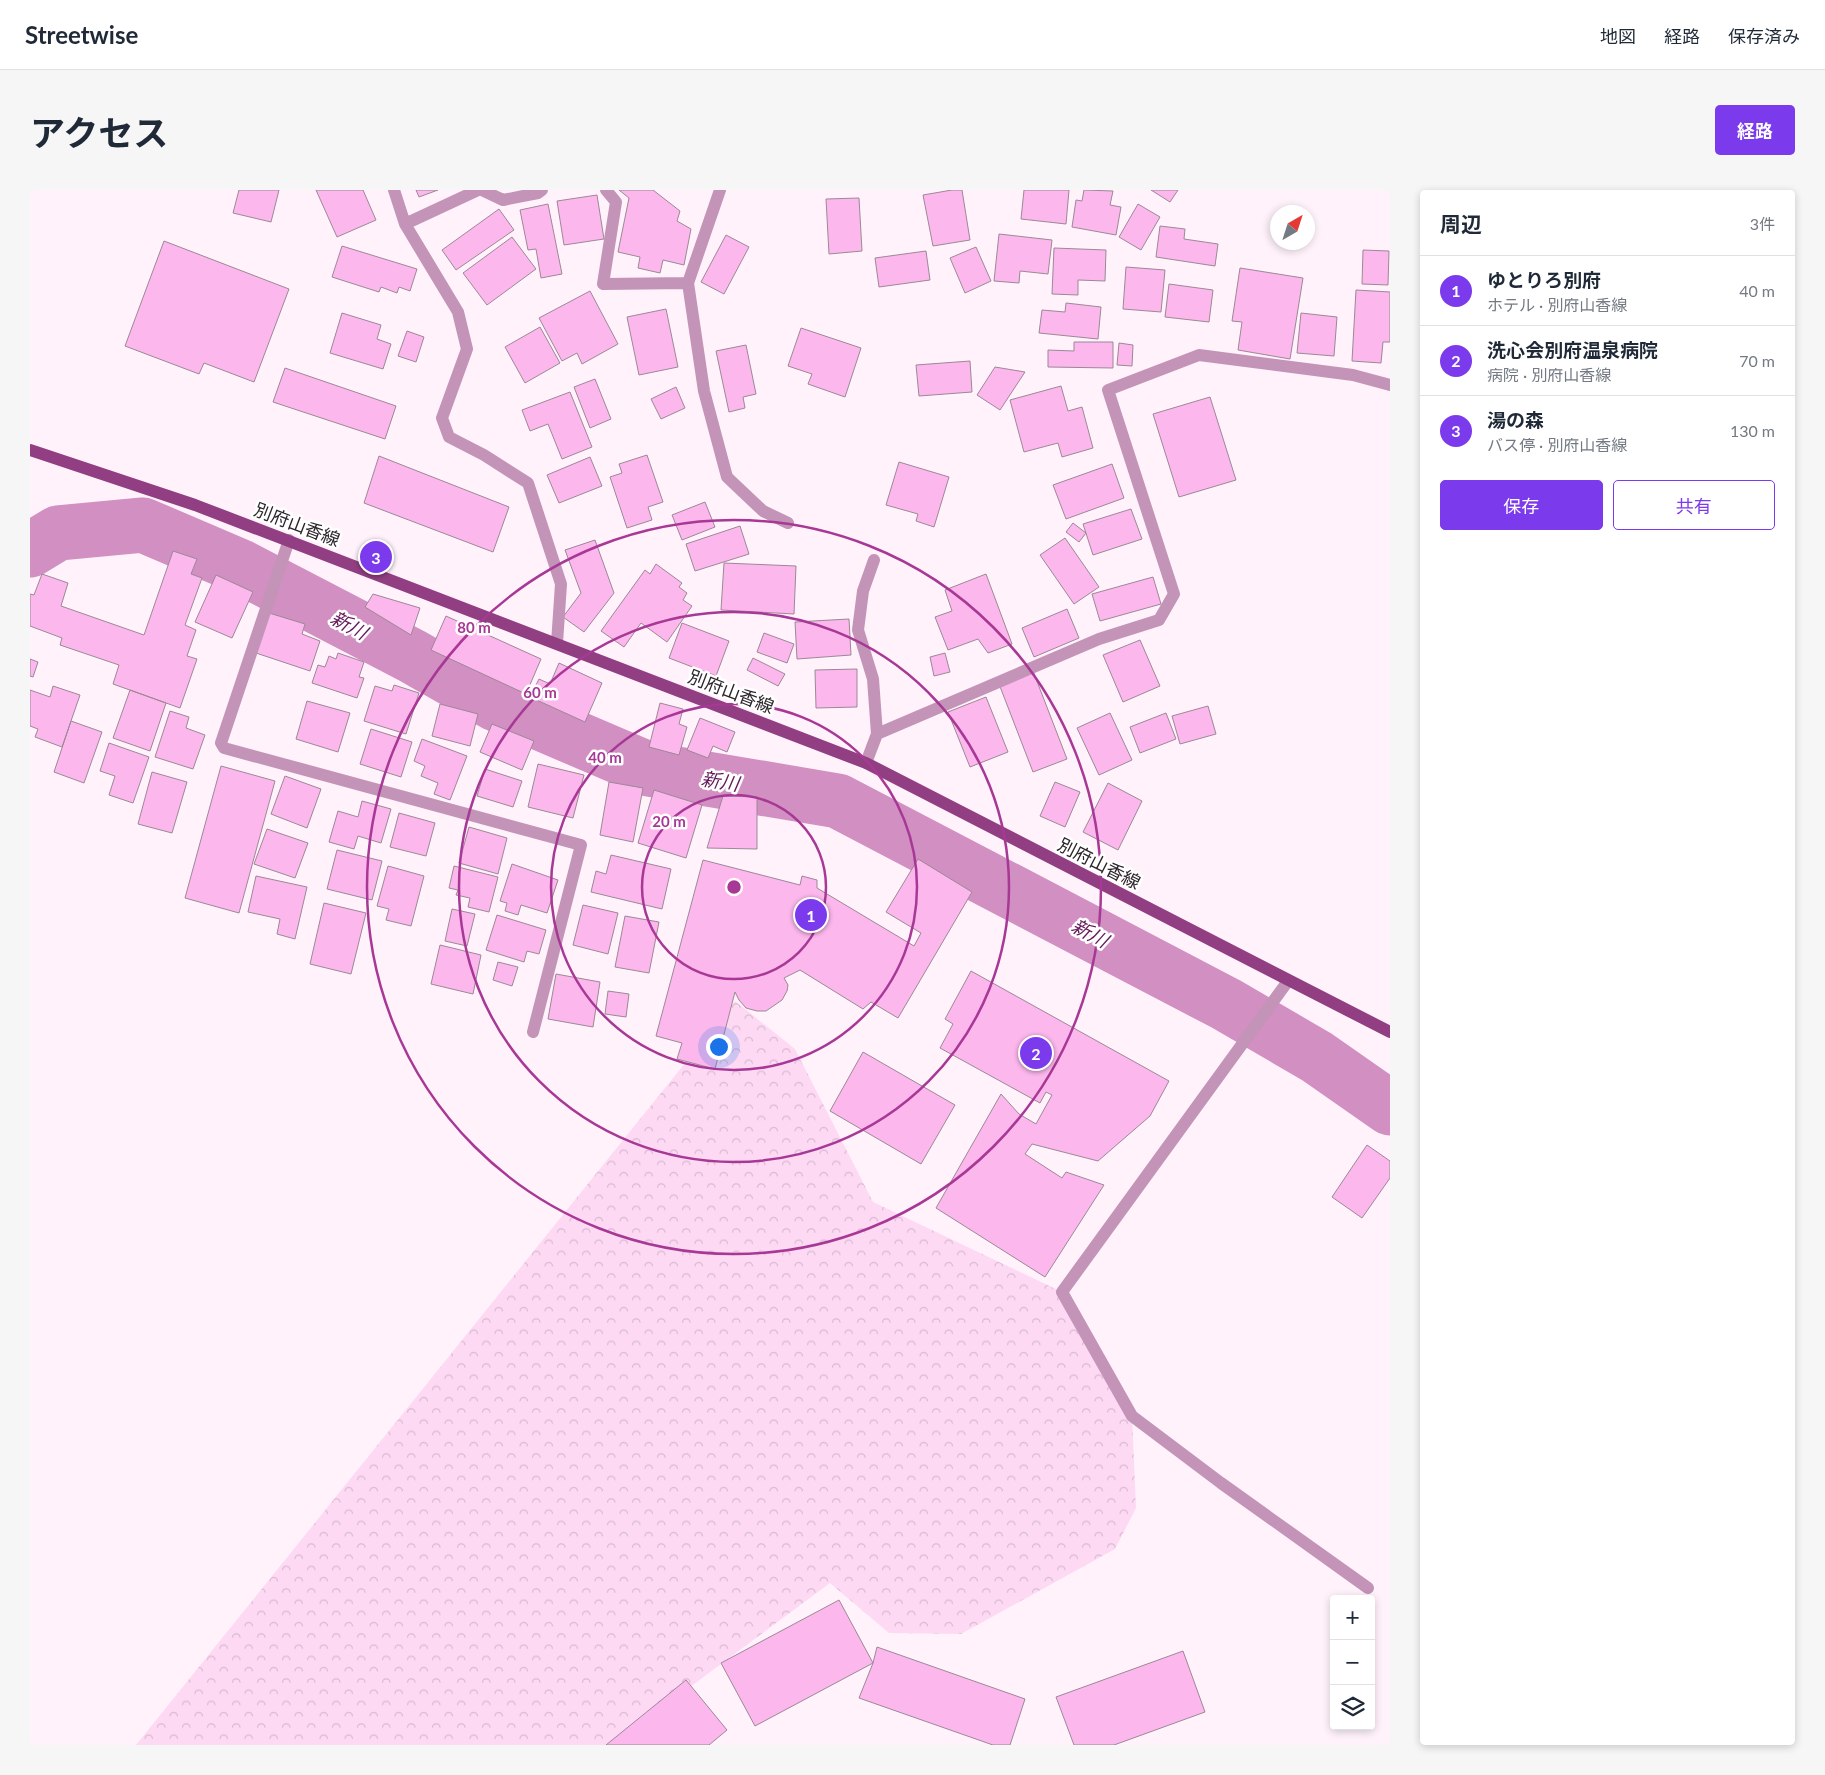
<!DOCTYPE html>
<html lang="ja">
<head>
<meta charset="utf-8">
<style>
	:root { --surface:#fff; --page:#f6f6f7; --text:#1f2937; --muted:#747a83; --line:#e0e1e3; --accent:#7c3aed }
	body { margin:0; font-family:Lato,"Noto Sans JP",sans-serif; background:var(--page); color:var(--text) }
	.controls { position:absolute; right:15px; bottom:15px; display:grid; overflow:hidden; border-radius:5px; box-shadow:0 2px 8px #0003 }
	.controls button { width:45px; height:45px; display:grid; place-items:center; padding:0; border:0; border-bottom:1px solid var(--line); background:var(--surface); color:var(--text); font:25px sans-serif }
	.compass { position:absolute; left:1240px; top:15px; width:45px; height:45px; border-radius:50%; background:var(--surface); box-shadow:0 2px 8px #0003; rotate:39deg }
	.you { position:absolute; left:688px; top:856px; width:18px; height:18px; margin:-12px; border:4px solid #fff; border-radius:50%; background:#1a73e8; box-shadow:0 0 0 8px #1a73e833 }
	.badge { display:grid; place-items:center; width:32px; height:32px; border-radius:50%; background:var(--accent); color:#fff; font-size:16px; font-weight:700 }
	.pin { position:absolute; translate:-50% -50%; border:2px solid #fff; box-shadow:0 1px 5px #0006 }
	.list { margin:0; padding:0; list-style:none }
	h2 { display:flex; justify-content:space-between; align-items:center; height:65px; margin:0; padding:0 20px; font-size:21px }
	h2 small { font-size:16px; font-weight:400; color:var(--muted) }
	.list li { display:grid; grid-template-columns:32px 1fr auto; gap:15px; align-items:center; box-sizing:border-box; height:70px; padding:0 20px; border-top:1px solid var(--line) }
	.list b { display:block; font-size:19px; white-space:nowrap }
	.list p { margin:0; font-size:16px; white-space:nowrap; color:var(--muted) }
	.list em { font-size:16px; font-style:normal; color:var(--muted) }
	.actions { display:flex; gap:10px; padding:15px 20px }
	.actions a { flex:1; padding:11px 0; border:1px solid var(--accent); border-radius:5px; text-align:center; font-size:18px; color:var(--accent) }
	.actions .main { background:var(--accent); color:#fff }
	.icon { flex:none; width:28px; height:28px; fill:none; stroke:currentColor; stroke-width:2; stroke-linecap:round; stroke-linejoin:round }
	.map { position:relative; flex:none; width:1360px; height:1555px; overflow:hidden; border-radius:5px }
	header { display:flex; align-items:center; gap:30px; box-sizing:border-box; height:70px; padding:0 25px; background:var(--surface); border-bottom:1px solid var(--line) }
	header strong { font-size:24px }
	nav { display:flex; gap:28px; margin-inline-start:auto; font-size:18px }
	.intro { display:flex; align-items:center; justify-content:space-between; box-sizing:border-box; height:120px; padding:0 30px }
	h1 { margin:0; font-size:35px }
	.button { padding:12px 22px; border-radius:5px; background:var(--accent); color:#fff; font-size:18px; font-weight:700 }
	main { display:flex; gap:30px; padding:0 30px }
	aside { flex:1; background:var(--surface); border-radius:5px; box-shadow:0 2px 8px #0003 }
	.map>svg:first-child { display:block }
	.forest { fill:url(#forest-crowns) }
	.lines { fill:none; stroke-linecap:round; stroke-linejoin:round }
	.river { stroke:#d18fc2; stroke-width:55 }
	.building { fill:#fcb7ec; stroke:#9c8897 }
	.minor { stroke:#c394b8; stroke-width:12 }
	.major { stroke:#913f82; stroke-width:12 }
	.ring { fill:none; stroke:#a73895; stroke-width:2.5 }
	.labels { text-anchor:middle; stroke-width:5; stroke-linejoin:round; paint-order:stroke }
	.street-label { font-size:18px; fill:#2c252a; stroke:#fff }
	.water-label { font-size:19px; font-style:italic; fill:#651859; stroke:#fff }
	.centre { fill:#a73895; stroke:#fff; stroke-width:2.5 }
	.ring-label { font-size:15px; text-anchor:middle; font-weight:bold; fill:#a73895; stroke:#fff; stroke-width:5; stroke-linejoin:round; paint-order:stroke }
</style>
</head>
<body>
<header>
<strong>Streetwise</strong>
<nav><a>地図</a><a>経路</a><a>保存済み</a></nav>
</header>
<div class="intro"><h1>アクセス</h1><a class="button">経路</a></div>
<main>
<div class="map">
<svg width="1360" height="1555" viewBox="0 0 1360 1555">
	<defs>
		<pattern id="forest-crowns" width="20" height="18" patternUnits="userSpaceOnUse" patternTransform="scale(1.25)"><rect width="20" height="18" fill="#fdd9f4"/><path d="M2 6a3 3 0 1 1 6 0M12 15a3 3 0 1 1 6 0" fill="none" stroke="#d9bad1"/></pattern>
	</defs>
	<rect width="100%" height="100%" fill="#fff2fb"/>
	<!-- forest -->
	<path class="forest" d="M705,811L765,859L843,1012L1032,1102L1102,1226L1106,1318L1085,1359L931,1444L859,1443L800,1393L582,1555H106Z"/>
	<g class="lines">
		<!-- river -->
		<path class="river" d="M0,360L28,343L113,335L209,376L382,466L466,514L618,579L808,611L1196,814L1287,867L1360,918"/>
	</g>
	<!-- building -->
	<path class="building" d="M209,0H249L241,32L203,23Z
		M286,0H333L346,30L307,47Z
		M386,0H408L389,7Z
		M589,0H623L650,21L647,31L661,39L654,75L633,70L630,83L608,78L610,67L588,62L599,8Z
		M922,0H932L940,50L903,56L893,5Z
		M994,0H1039L1036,34L991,29Z
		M1054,0L1083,1L1080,15L1091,17L1086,45L1042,37L1046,10L1052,11Z
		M1121,0H1148L1140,12Z
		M567,5L574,49L534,55L527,11Z
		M829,8L832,61L799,64L796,9Z
		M518,14L532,84L511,88L506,59L498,60L490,20Z
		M1108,14L1130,27L1111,60L1089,47Z
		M469,19L484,40L426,80L412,60Z
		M1130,36L1155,39L1154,49L1188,54L1185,76L1126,67Z
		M969,44L1022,50L1018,84L990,81L989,93L964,91Z
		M696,45L719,57L694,104L671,92Z
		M482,47L506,79L457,115L433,83Z
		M134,51L259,99L224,192L174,173L169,184L95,156Z
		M312,56L387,79L380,101L369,97L367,103L351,97L349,102L302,87Z
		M946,57L961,91L935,103L920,68Z
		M1024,58L1076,60L1075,91L1048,90V105L1022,104Z
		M1333,60L1359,61L1358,95L1332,94Z
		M896,61L900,90L849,97L845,68Z
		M1096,77L1135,80L1131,122L1093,119Z
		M1210,78L1273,88L1260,169L1208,160L1212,132L1202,131Z
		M1139,94L1183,100L1179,132L1135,127Z
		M1326,100L1360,102V152H1353L1351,173L1322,171Z
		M560,101L588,154L552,174L547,163L532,171L509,128Z
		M1036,113L1071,117L1068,149L1009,143L1012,120L1035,122Z
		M636,119L648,177L609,185L597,127Z
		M312,123L351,135L347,149L361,154L353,179L300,163Z
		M1271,123L1307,127L1304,166L1267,163Z
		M510,137L530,173L495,193L475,157Z
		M771,138L831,158L815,207L778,194L782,184L758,176Z
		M377,141L394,147L386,172L368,166Z
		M1044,152H1083V178L1018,177V160L1044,161Z
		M1089,153L1103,155L1102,176L1087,175Z
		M716,155L726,204L713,207L715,218L699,222L686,161Z
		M940,171L942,202L889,206L886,175Z
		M965,177L995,182L970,220L947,205Z
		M255,178L366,216L355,249L243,212Z
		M565,189L581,229L560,238L544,197Z
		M1031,196L1038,221L1052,217L1063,258L1032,267L1028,253L994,262L980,210Z
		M646,197L655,218L631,229L621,209Z
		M540,202L562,257L532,269L518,234L500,241L492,220Z
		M1180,207L1206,290L1149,307L1123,224Z
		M617,265L633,312L618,317L622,330L597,338L580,287L592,283L589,274Z
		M349,266L479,317L463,362L334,313Z
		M560,267L572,296L529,313L517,285Z
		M869,272L919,287L904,337L886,331L888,324L856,315Z
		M1082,274L1094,308L1036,329L1023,295Z
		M675,312L685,337L652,350L642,325Z
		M1101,319L1112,349L1063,365L1053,334Z
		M1043,333L1056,343L1049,352L1036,342Z
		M710,336L719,364L665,381L656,354Z
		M1035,348L1069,397L1044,414L1010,365Z
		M565,350L584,403L554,442L533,427L551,403L535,360Z
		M143,361L167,369L161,384L172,388L155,435L166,440L157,466L167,469L150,518L83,494L89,475L30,455L32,448L0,436V404L4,405L12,384L38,393L31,416L114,445Z
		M694,373L766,376L764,424L691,420Z
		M626,374L652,393L649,397L657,403L653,410L662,416L637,452L611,433L594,457L571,441L615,380L620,384Z
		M956,384L982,454L958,463L948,449L918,460L905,427L922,421L915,400Z
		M186,385L223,402L202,448L165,432Z
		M1123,387L1131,414L1070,431L1062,404Z
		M343,404L390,418L381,445L335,417Z
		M1037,419L1049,448L1004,467L992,438Z
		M239,423L275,434L272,444L290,451L280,481L226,463Z
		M416,426L511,469L496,504L401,460Z
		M819,429L821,465L767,469L765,432Z
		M652,433L699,451L686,486L639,468Z
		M734,443L764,454L757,473L727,462Z
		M1110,450L1130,496L1093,512L1073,465Z
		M308,463L334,472L329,487L334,488L327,508L282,493L288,475L295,477L299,466L306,469Z
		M915,463L920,482L904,486L900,467Z
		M723,468L755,484L748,496L717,480Z
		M0,469L8,472L3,487L0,486Z
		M529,473L572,493L555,532L500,507L509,489L520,494Z
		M827,479V517L786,518L785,480Z
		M1003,481L1037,569L1003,582L969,494Z
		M364,495L389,503L376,544L334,531L345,496L362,501Z
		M23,496L50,505L32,557L5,547L8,539L0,536V500L20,507Z
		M100,500L136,513L120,561L83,548Z
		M956,507L978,562L940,577L918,522Z
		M277,511L320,523L308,562L266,549Z
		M630,513L653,519L649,534L657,537L649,565L619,557Z
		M410,514L448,524L440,556L402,546Z
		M1178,516L1186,544L1150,554L1142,526Z
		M140,521L159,527L156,538L175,545L163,579L125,567Z
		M1080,523L1102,570L1069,585L1047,538Z
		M1136,523L1146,549L1110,563L1100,537Z
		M670,528L705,542L697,562L683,556L678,568L657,560Z
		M41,531L72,542L54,593L24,582Z
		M462,534L504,551L492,580L450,562Z
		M341,539L382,552L371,587L330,574Z
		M392,549L437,566L420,610L404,604L408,593L391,586L395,576L384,571Z
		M79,553L119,567L103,613L79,605L85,586L70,581Z
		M508,574L554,585L543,628L498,617Z
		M191,576L245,591L209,723L155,708Z
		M455,579L492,591L483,617L447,606Z
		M122,582L157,592L142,643L108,634Z
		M255,586L291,599L277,638L241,624Z
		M579,592L613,598L603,652L570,645Z
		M1025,592L1050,602L1035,637L1010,626Z
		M1078,593L1112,611L1088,660L1053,642Z
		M624,600L672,615L656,668L608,653Z
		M693,606L727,607V659L677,658Z
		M332,611L361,619L351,653L328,646L324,659L299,652L308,621L328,627Z
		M369,623L405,633L396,666L360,657Z
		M439,637L477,648L468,684L429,673Z
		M237,639L278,653L265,688L224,674Z
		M307,660L352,671L342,710L297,699Z
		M581,665L641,679L632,719L561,702L566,681L576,684Z
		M888,669L942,702L868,828L841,812L833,819L770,780L754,788L758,795L757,801L752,810L736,821H727L716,818L709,810L705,802L685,879L647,869L652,853L626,846L673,670L770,695L772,686L787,690V698L884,756L891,743L856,722Z
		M482,674L528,690L517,723L491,715L488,725L475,721L477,713L470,711Z
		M358,676L394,686L381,736L356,730L359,719L347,716Z
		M424,676L468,687L459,722L438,717L440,708L426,705L428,700L419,698Z
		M226,686L277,697L265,749L247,744L250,729L218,722Z
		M294,713L336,723L321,784L280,774Z
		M553,715L588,723L578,764L543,755Z
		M422,719L445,724L437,756L415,751Z
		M467,725L516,740L509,764L497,761L494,772L456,760Z
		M595,726L629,732L619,783L585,777Z
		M410,755L451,765L443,804L401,794Z
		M468,772L488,777L482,796L463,790Z
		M941,781L1139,891L1120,926L1068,971L1002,954L995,964L1032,988L1036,982L1074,995L1015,1087L906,1018L971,904L989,924L1006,934L1022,905L1016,902L1010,913L910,858L923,834L915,829Z
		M526,784L570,792L563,837L518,829Z
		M578,801L599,804L596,827L575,824Z
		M833,862L925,915L891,974L800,921Z
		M1337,955L1360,971V988L1332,1028L1302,1007Z
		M809,1410L843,1473L725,1536L691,1473Z
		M847,1457L995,1509L980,1555H963L829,1508L843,1473Z
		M1153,1461L1175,1522L1084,1555H1044L1026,1507Z
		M656,1490L697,1540L679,1555H576Z"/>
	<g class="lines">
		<!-- minor -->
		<path class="minor" d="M364,0L375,34L428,122L437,159L412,228L419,247L454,265L498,293L531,394L527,453
			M452,0L473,10L508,3L512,0
			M576,0L586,12L573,94L658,93L690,0
			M375,34L448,0
			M658,93L674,201L697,287L733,321L758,333
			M259,350L191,553L194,558L551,655L503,842
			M844,370L833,401L828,440L843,489L847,544
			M836,573L847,544L1069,449L1129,430L1144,404L1078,200L1169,165L1323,185L1360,195
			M1258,791L1032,1102L1102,1226L1191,1293L1338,1398"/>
		<!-- major -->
		<path class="major" d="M0,260L165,315L836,573L1360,842"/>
	</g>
	<!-- distance rings -->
	<g class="ring">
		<circle cx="704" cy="697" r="92"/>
		<circle cx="704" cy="697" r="183"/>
		<circle cx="704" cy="697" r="275"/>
		<circle cx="704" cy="697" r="367"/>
	</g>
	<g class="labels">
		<!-- street labels -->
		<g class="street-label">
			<text transform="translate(267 335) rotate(21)" y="6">別府山香線</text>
			<text transform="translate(701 502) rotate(21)" y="6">別府山香線</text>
			<text transform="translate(1069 674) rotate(27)" y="6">別府山香線</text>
		</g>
		<!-- water labels -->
		<g class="water-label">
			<text transform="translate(319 435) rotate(28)" y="7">新川</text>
			<text transform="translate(690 591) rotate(9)" y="7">新川</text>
			<text transform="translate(1060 743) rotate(28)" y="7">新川</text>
		</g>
	</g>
	<circle cx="704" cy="697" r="8" class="centre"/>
	<g class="ring-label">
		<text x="444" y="443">80 m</text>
		<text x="510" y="508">60 m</text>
		<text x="575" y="573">40 m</text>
		<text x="639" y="637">20 m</text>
	</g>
</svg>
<div class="controls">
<button>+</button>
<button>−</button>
<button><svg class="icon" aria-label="layers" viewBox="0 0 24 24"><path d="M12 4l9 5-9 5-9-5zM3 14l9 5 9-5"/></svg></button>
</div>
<svg class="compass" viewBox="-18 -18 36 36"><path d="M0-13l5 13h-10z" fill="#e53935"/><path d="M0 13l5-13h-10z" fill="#747a83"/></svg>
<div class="you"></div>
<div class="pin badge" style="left:781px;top:725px">1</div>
<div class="pin badge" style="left:1006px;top:863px">2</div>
<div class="pin badge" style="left:346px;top:367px">3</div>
</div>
<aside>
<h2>周辺<small>3件</small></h2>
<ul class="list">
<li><span class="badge">1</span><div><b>ゆとりろ別府</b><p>ホテル · 別府山香線</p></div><em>40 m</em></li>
<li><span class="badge">2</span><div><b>洗心会別府温泉病院</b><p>病院 · 別府山香線</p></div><em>70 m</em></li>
<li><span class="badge">3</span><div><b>湯の森</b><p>バス停 · 別府山香線</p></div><em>130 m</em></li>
</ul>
<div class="actions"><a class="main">保存</a><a>共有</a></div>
</aside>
</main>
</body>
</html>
